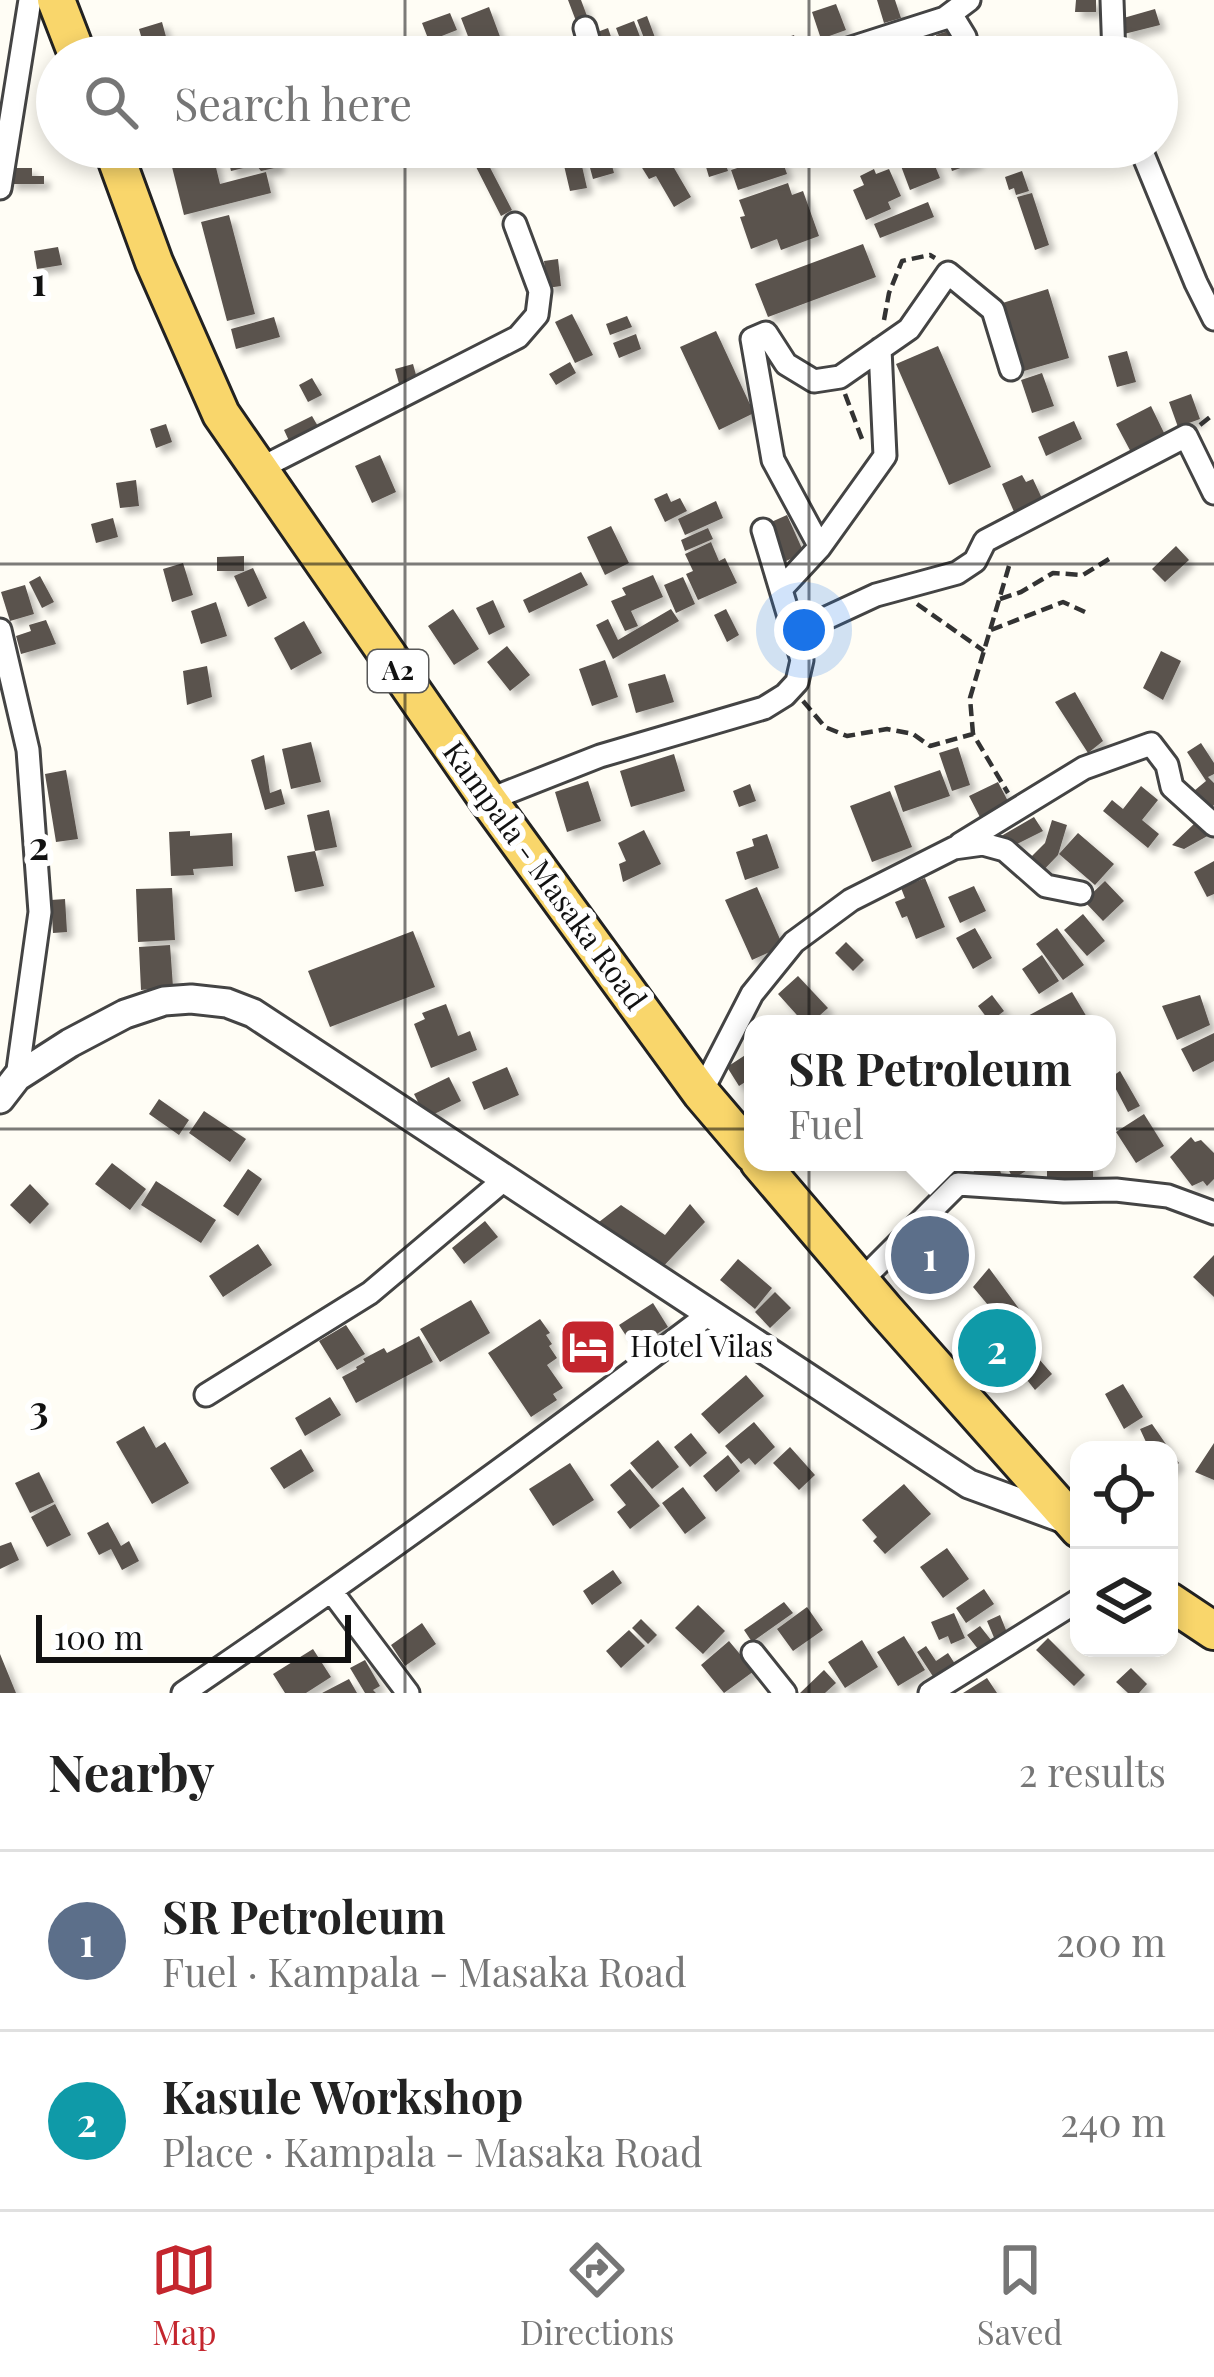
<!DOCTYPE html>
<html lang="en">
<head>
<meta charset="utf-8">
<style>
	:root { --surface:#fff; --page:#f2f2f2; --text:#222; --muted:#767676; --line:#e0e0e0; --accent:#c4262e }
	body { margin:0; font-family:"Playfair Display",serif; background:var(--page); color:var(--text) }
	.controls { position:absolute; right:36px; bottom:36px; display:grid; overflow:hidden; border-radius:24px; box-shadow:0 6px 18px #0003 }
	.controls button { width:108px; height:108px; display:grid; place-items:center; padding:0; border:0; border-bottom:3px solid var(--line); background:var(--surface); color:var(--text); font:60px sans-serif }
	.scale { position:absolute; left:36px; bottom:30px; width:315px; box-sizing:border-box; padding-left:12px; border:6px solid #111; border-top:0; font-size:33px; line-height:42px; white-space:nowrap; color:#111; -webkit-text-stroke:9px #fff; paint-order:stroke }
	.you { position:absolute; left:804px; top:630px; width:42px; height:42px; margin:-30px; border:9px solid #fff; border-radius:50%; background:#1a73e8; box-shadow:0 0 0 18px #1a73e833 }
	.badge { display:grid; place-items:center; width:78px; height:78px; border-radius:50%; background:var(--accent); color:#fff; font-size:39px; font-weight:700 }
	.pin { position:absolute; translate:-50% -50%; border:6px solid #fff; box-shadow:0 3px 12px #0006 }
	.popup { position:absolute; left:744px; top:1015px; width:372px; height:156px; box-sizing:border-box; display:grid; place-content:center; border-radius:24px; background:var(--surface); filter:drop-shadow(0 3px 9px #0005); font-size:39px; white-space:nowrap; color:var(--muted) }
	.popup b { font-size:45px; color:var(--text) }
	.popup::after { content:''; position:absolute; left:50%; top:100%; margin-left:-24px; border:24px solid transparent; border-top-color:var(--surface) }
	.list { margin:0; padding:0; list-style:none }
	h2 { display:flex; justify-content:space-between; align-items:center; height:156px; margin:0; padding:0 48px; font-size:51px }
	h2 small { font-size:39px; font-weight:400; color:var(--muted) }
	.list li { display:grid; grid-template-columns:78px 1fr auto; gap:36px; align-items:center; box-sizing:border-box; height:180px; padding:0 48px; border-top:3px solid var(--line) }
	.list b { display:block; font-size:45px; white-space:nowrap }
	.list p { margin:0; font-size:39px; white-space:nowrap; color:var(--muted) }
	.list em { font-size:39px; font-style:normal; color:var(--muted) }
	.icon { flex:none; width:66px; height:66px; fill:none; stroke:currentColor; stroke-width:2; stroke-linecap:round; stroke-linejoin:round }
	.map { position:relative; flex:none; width:1214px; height:1693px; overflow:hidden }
	.search { position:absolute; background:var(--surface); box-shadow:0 6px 18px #0003; left:36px; right:36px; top:36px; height:132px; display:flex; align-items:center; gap:30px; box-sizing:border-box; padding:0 42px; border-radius:66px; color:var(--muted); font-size:45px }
	.sheet { height:516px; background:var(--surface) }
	nav { display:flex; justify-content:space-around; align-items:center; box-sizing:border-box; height:168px; border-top:3px solid var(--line); background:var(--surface); font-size:33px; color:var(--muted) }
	nav a { display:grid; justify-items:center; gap:6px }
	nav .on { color:var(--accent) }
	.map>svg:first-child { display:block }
	.building { fill:#5a524d; filter:url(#shadow) }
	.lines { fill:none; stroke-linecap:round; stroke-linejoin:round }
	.minor-casing { stroke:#444; stroke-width:27 }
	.tertiary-casing { stroke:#444; stroke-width:33 }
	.primary-casing { stroke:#222; stroke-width:42 }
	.path { stroke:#333; stroke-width:4.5; stroke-dasharray:12 6; stroke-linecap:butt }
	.minor { stroke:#fff; stroke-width:21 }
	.tertiary { stroke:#fff; stroke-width:27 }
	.primary { stroke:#f9d66b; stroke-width:36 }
	.grid { fill:none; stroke:#111; stroke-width:3; stroke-opacity:0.55 }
	.labels { text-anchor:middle; stroke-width:12; stroke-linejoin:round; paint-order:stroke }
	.shield { fill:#fff; stroke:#585858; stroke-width:3 }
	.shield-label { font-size:27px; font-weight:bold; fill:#111 }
	.street-label { font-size:30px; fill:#111; stroke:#fff }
	.poi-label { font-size:30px; fill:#111; stroke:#fff; text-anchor:start }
	.grid-label { font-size:39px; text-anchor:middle; font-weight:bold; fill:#111; stroke:#fff; stroke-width:12; stroke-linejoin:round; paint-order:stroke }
</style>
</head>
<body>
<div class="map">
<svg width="1214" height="1693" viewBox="0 0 1214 1693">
	<defs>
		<filter id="shadow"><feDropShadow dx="6" dy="6" stdDeviation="3" flood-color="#0004"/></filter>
	</defs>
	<rect width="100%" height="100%" fill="#fffdf5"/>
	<!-- building -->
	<path class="building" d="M568,0H581L587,16L576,21Z
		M877,0H895L901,18L884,23Z
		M1076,0H1096V12H1075Z
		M836,4L846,30L821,39L812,12Z
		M489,7L502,42L474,52L461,18Z
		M1155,9L1160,25L1124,34L1120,19Z
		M450,13L457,30L429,41L422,23Z
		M647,16L657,43L647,46L637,20Z
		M634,21L647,55L642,57H627L616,28Z
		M162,22L168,44L145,50L139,29Z
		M608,28L618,57H600L592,34Z
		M954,29L963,57H943L936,35Z
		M794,35L800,53L778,57L773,42Z
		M450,42L456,57H413Z
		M911,43L915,57H889L887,50Z
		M167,147H222L212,151L220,184L266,172L271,193L184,215Z
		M225,147H274L279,167L261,171L256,165L231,171Z
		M607,147L614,173L593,179L586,153Z
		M700,147H720L728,171L709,177Z
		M730,147H775V148L734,160Z
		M944,147H978L980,153L975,154L978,162L952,171Z
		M663,149L691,197L674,207L656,176L649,179L639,163Z
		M579,153L587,188L570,191L562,157Z
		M920,153L922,159L931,156L940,178L910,190L901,166L910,163L908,158Z
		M780,154L787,174L738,190L731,170Z
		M484,156L512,210L501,216L473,161Z
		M10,168H32V176H44V184H10Z
		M874,169L876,174L889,169L901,196L888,202L891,209L866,220L853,190L864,185L860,176Z
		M1022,171L1029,191L1016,195L1014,188L1009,190L1005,177Z
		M788,183L792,195L803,191L819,236L781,250L777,239L751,249L740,217L745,216L739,200Z
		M1032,193L1049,245L1035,250L1017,197Z
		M928,202L934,217L880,238L874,224Z
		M229,215L255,314L227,321L201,222Z
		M863,244L876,277L768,317L755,284Z
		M58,247L62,265L37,269L34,251Z
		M558,259L561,286L547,288L544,261Z
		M1048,289L1069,358L1017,373L996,305Z
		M572,314L593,355L575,363L555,322Z
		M627,316L632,327L610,335L606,324Z
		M274,317L280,337L236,349L231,329Z
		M716,331L754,413L719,430L680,347Z
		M636,334L641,349L619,358L613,343Z
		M938,346L991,467L949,485L896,364Z
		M1127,351L1136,382L1117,387L1108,356Z
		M570,362L576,373L556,385L549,374Z
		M413,364L418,382L400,387L395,369Z
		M1042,373L1054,406L1032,413L1021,380Z
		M312,378L322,395L308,402L299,385Z
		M1191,394L1200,419L1178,427L1169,402Z
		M1151,406L1166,437L1132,454L1116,424Z
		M312,416L319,428L290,443L284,430Z
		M1074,421L1082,439L1046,456L1038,437Z
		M166,424L172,442L156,448L150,429Z
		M380,455L396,492L372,503L355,466Z
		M1022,475L1026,482L1033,479L1046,507L1015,514L1002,484Z
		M136,480L139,506L120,508L116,483Z
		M667,493L671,502L680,498L687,511L665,522L654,499Z
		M716,501L723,518L685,535L678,519Z
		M787,515L804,553L786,561L769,523Z
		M113,518L118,537L96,543L91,524Z
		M611,526L629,563L605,575L587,537Z
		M708,528L713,539L685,551L681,540Z
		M711,542L719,561L725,558L737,583L698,600L686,574L693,571L685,554Z
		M1176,546L1189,560L1165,582L1152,569Z
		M244,556V571H217V557Z
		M183,563L193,595L172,602L163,569Z
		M253,568L267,598L248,607L234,576Z
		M581,572L588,585L529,613L523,600Z
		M653,575L663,597L631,611L638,626L625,631L611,601L626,595L622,588Z
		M40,576L54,602L42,608L29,582Z
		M683,577L695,604L676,613L664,585Z
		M25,585L34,614L10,621L1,592Z
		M493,600L505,627L489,635L476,608Z
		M216,602L227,636L201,644L191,611Z
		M453,609L479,649L454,665L428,626Z
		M671,609L679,621L613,659L596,625L608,619L618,640Z
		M726,609L739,635L727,642L714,615Z
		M46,620L56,644L21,654L16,636L31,631L29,625Z
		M304,621L322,653L291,670L274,638Z
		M507,646L530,675L510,691L487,662Z
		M1161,651L1181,661L1163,700L1143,688Z
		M605,660L618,697L592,706L579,669Z
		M207,666L212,697L187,705L183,671Z
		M665,674L674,702L636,713L628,684Z
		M1075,692L1103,741L1088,753L1055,702Z
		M311,742L321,782L291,789L282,749Z
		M1201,743L1214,763V774L1208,777L1214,783V805L1205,813L1189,795L1206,781L1187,752Z
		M958,747L970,785L952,791L939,753Z
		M674,754L685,791L631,807L620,771Z
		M264,755L270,793L281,789L285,804L265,810L251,760Z
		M66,770L78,839L56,842L45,774Z
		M940,770L950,796L903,812L894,786Z
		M588,781L601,821L567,832L555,792Z
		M998,782L1012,809L983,823L969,796Z
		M750,784L756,801L739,807L733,791Z
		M1141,786L1158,800L1142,820L1159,834L1148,848L1103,811L1112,800L1123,809Z
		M890,791L912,847L872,862L850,806Z
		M329,810L337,847L315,851L307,815Z
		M1034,817L1043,831L1005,850L996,839Z
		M1052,820L1067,825L1058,855L1035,879L1023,865L1045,843Z
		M1196,822L1211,834L1184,849L1172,845Z
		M644,830L661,864L623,882L619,864L626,861L618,843Z
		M190,831V836L232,833L233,866L193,869L194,875L171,876L169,832Z
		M1078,833L1114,864L1095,885L1059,854Z
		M767,834L779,868L745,880L736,852L754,846L752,839Z
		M315,851L324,886L295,892L287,856Z
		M1214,861V894L1207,897L1194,872Z
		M925,878L945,927L916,939L907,916L902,918L895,902L905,898L901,888Z
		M1105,881L1124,901L1103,921L1084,901Z
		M974,886L986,911L960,923L948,897Z
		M757,887L783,946L752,960L725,900Z
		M172,888L175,940L138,942L136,889Z
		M65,899L67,932L53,933L51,900Z
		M1083,914L1105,941L1087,956L1064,930Z
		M975,928L992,958L973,969L956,938Z
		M1057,928L1084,965L1063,980L1036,944Z
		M413,931L435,987L330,1027L308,971Z
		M846,942L864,960L853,971L835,953Z
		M170,945L173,987L141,990L139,947Z
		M1042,955L1059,981L1039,994L1022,969Z
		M798,976L828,1008L810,1024H805L778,994Z
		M1072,992L1091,1024H1013Z
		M992,995L1004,1011L990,1022L978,1006Z
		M1200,995L1210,1025L1177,1040L1162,1006Z
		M446,1004L458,1036L470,1031L477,1050L431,1068L414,1024L425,1019L422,1013Z
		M1214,1033V1061L1193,1072L1181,1049Z
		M753,1050V1077L739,1086L727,1067Z
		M507,1067L519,1095L484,1110L472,1082Z
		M1120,1071L1140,1106L1128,1112L1110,1078Z
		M449,1077L461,1101L426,1118L414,1094Z
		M159,1099L189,1120L179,1135L149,1114Z
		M204,1111L246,1139L230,1162L189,1133Z
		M1144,1114L1164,1146L1136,1163L1116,1132Z
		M1191,1137L1195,1142L1201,1140L1214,1153V1179L1207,1186L1203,1181L1192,1186L1170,1157Z
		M970,1162H997L1002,1176L979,1185Z
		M1005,1162H1025L1029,1169L1013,1179Z
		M1047,1162H1093V1183L1047,1184Z
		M112,1163L146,1189L130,1210L95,1184Z
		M248,1169L262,1179L238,1216L223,1206Z
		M156,1181L216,1220L201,1243L141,1205Z
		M30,1184L49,1204L30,1224L10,1205Z
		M690,1204L705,1222L659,1271L599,1222L621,1205L665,1235Z
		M485,1221L498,1237L464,1264L452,1248Z
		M258,1244L272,1265L223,1297L209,1276Z
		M1214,1255V1297L1193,1277Z
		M738,1259L772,1288L755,1309L720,1280Z
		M989,1268L1020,1310L979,1334L970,1318L988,1305L973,1287Z
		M775,1292L791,1308L770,1328L755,1312Z
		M471,1300L490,1333L440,1362L420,1329Z
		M653,1303L668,1327L634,1348L619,1325Z
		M540,1319L550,1333L546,1335L552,1344L549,1346L557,1358L547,1365L563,1388L553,1394L557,1400L531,1417L488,1353Z
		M346,1325L365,1354L337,1370L319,1341Z
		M1001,1329L1017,1354L994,1368L978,1342Z
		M419,1336L433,1362L356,1403L342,1377L357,1369L356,1367L365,1362L363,1359L384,1348L387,1353Z
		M1032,1351L1052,1374L1035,1390L1016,1366Z
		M746,1375L764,1396L719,1434L701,1414Z
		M1123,1384L1143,1417L1124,1429L1105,1394Z
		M330,1397L341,1415L305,1436L295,1418Z
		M754,1422L775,1447L755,1465L749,1458L741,1464L725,1446Z
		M1152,1424L1179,1463L1169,1472V1450H1147L1143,1446L1146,1442L1140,1429Z
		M144,1426L156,1448L165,1442L189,1483L152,1504L116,1442Z
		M691,1433L707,1453L690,1467L674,1447Z
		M658,1440L679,1467L652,1489L630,1463Z
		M1214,1443V1480L1195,1472Z
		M790,1447L815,1475L799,1490L773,1463Z
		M301,1449L314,1471L284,1489L270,1468Z
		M728,1455L740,1471L716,1492L703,1476Z
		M570,1463L594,1500L553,1526L529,1489Z
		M630,1469L660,1506L630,1529L617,1512L626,1505L610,1485Z
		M39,1472L54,1502L30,1513L15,1483Z
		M904,1484L931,1514L885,1554L873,1541L877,1537L862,1520Z
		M683,1487L706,1518L685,1534L662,1503Z
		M55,1504L71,1535L47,1547L31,1517Z
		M108,1522L121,1546L129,1541L139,1561L122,1570L111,1549L99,1555L87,1533Z
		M11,1542L19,1560L0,1569V1546Z
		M947,1548L969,1579L943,1598L920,1567Z
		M613,1570L622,1583L592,1605L583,1591Z
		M984,1589L994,1604L966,1623L956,1608Z
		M784,1602L793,1613L752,1642L744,1630Z
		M698,1605L725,1631L703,1654L675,1628Z
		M807,1607L823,1630L793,1651L777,1629Z
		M954,1613L965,1638L951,1644L948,1636L939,1640L931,1622Z
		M1000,1615L1008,1635L995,1640L987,1621Z
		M641,1619L657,1635L648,1644L632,1628Z
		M422,1623L436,1644L405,1666L391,1645Z
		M980,1626L991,1640L978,1649L967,1635Z
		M629,1630L645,1646L621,1668L606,1651Z
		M904,1636L925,1670L898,1686L877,1652Z
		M1048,1638L1085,1675L1074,1686L1036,1650Z
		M862,1640L878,1667L845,1688L828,1662Z
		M729,1641L754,1671L724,1693L701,1665Z
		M926,1646L936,1661L948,1653L957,1667L936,1681L917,1652Z
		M313,1649L331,1677L306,1693H285L273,1674Z
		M0,1654L16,1693H0Z
		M365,1660L380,1686L373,1690L376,1693H365L350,1668Z
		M1131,1668L1147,1684L1139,1693H1128L1116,1682Z
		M824,1670L836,1683L825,1693H800Z
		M987,1678L997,1693H963Z
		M349,1679L357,1693H322Z"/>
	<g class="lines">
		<defs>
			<path id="minor" d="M1112,0L1114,57
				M951,14L965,37L970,57
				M585,28L593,57
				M823,57L945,18L969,0
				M1140,147L1196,283L1214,319
				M0,188L30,0
				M259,469L518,337L537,315L540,291L515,224
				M820,547L885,456L880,349
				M781,589L820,547L773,460L752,339L766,333L786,364L814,381L840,377L909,329L948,273L993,310L1011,369
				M0,630L28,750L40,912L17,1077
				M794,633L876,595L957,573L975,561L985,541L1186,436L1214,493
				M488,800L600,756L764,708L785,695L797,682L802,660L763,530
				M960,844L1084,768L1151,744L1167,765L1172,787L1214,825
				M701,1093L752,994L794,942L851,900L954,848L983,844L1005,850L1046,886L1081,893
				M861,1281L958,1184L1064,1191L1116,1190L1168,1196L1214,1213
				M206,1395L370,1293L505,1179
				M332,1592L408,1693
				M753,1653L785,1693
				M183,1693C362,1572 536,1445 709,1314
				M930,1693L1079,1600"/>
			<path id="tertiary" d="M0,1099L17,1077L70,1043L125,1014L164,1001L191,999L227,1003L253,1013L969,1484L1070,1521"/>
			<path id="primary" d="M56,0L78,57
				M112,147L154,262L221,414L488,800L701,1093L753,1154
				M759,1162L885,1310L1079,1529
				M1169,1601L1214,1631"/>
		</defs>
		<!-- minor casing -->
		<use href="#minor" class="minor-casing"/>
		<!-- tertiary casing -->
		<use href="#tertiary" class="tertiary-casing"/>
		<!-- primary casing -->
		<use href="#primary" class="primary-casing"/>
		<!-- path -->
		<path class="path" d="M884,320L889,293L902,261L930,255L935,258
			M845,394L862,439
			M1200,425L1214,414
			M1000,599L1021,592L1053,573L1083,575L1109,559
			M917,604L984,651
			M991,630L1063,602L1085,612
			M803,701L825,727L847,736L887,729L913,734L930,746L973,734L1008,793
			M973,734L970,698L1009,566"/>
		<!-- minor -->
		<use href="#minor" class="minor"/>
		<!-- tertiary -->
		<use href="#tertiary" class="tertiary"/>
		<!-- primary -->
		<use href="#primary" class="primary"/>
	</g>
	<!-- grid -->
	<path class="grid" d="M405,0V57M809,0V57M405,147V1693M809,147V1693M0,564H1214M0,1129H1214"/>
	<!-- icons -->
	<defs>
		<symbol id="hotel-square" viewBox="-11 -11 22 22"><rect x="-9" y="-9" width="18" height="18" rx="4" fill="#c4262e" stroke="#fff"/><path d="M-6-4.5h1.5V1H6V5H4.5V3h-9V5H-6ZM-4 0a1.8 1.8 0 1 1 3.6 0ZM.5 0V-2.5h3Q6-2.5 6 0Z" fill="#fff"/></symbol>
	</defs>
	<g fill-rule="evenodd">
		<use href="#hotel-square" x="555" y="1314" width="66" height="66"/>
	</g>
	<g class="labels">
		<!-- shield labels -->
		<rect class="shield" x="368" y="650" width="60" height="42" rx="9"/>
		<g class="shield-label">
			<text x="398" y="680">A2</text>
		</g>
		<!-- street labels -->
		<g class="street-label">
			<text transform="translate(544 876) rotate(54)" y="10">Kampala - Masaka Road</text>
		</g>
		<!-- poi labels -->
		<g class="poi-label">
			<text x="630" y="1357">Hotel Vilas</text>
		</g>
	</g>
	<g class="grid-label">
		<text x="39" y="296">1</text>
		<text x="39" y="860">2</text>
		<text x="39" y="1424">3</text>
	</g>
</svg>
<div class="controls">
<button><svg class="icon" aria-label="locate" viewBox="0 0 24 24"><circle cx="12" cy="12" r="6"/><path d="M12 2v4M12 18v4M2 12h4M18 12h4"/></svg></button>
<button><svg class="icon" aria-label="layers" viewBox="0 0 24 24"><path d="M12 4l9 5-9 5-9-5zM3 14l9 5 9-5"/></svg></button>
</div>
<div class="scale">100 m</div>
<div class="you"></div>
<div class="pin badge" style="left:930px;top:1255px;background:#5c6f8a">1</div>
<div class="popup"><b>SR Petroleum</b>Fuel</div>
<div class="pin badge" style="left:997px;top:1348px;background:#0f9aa8">2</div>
<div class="search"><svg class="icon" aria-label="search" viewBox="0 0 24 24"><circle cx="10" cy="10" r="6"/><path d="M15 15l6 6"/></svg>Search here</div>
</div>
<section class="sheet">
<h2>Nearby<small>2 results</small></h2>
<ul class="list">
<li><span class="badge" style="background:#5c6f8a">1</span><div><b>SR Petroleum</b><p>Fuel · Kampala - Masaka Road</p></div><em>200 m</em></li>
<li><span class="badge" style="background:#0f9aa8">2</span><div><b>Kasule Workshop</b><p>Place · Kampala - Masaka Road</p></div><em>240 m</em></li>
</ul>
</section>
<nav>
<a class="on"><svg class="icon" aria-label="map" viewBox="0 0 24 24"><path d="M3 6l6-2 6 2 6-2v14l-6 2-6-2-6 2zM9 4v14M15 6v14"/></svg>Map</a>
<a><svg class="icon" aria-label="directions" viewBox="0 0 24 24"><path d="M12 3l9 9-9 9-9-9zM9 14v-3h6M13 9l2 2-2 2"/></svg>Directions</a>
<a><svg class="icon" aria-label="saved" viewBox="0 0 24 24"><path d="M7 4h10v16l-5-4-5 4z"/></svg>Saved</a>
</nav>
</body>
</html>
